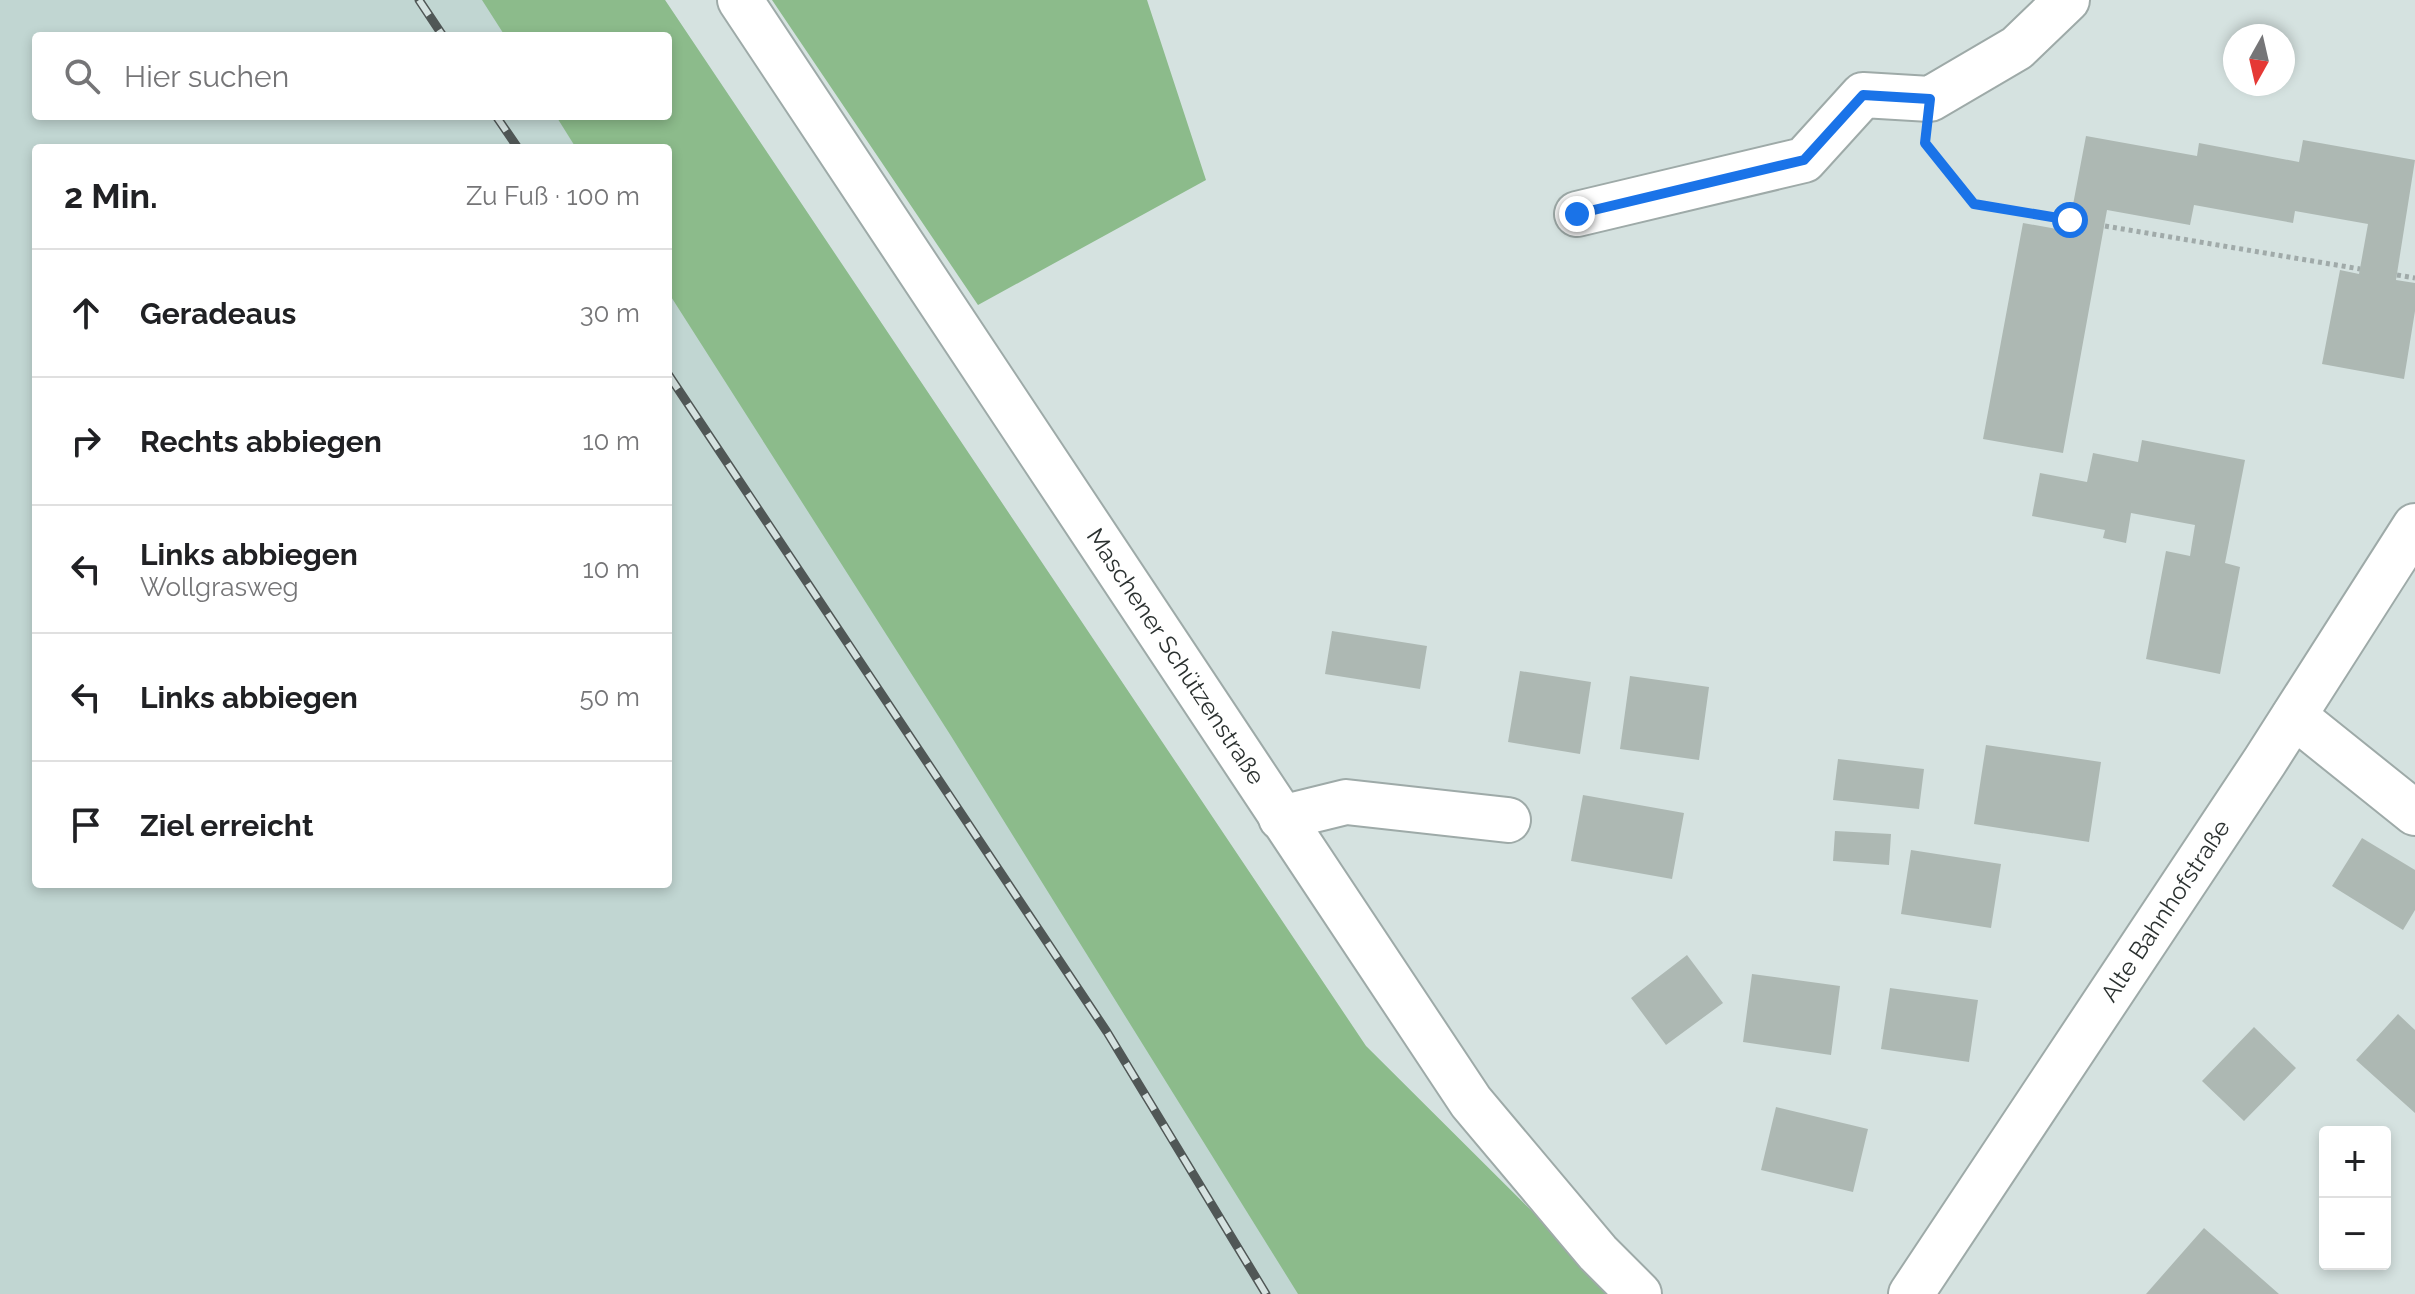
<!DOCTYPE html>
<html lang="de">
<head>
<meta charset="utf-8">
<style>
	:root { --surface:#fff; --page:#f2f2f2; --text:#202124; --muted:#757577; --line:#e0e0e0 }
	body { margin:0; font-family:Raleway,sans-serif; background:var(--page); color:var(--text) }
	.controls { position:absolute; right:24px; bottom:24px; display:grid; overflow:hidden; border-radius:8px; box-shadow:0 4px 12px #0003 }
	.controls button { width:72px; height:72px; display:grid; place-items:center; padding:0; border:0; border-bottom:2px solid var(--line); background:var(--surface); color:var(--text); font:40px sans-serif }
	.compass { position:absolute; left:2223px; top:24px; width:72px; height:72px; border-radius:50%; background:var(--surface); box-shadow:0 4px 12px #0003; rotate:188deg }
	.stop { position:absolute; width:24px; height:24px; margin:-18px; border:6px solid #1a73e8; border-radius:50%; background:#fff }
	.stop.end { background:#1a73e8; border-color:#fff; box-shadow:0 2px 8px #0008 }
	.list { margin:0; padding:0; list-style:none }
	h2 { display:flex; justify-content:space-between; align-items:center; height:104px; margin:0; padding:0 32px; font-size:34px }
	h2 small { font-size:26px; font-weight:400; color:var(--muted) }
	.list li { display:grid; grid-template-columns:52px 1fr auto; gap:24px; align-items:center; box-sizing:border-box; height:128px; padding:0 32px; border-top:2px solid var(--line) }
	.list b { display:block; font-size:30px; white-space:nowrap }
	.list p { margin:0; font-size:26px; white-space:nowrap; color:var(--muted) }
	.list em { font-size:26px; font-style:normal; color:var(--muted) }
	.icon { flex:none; width:44px; height:44px; fill:none; stroke:currentColor; stroke-width:2; stroke-linecap:round; stroke-linejoin:round }
	.map { position:relative; flex:none; width:2415px; height:1294px; overflow:hidden }
	.search { position:absolute; background:var(--surface); box-shadow:0 4px 12px #0003; left:32px; top:32px; width:640px; height:88px; display:flex; align-items:center; gap:20px; box-sizing:border-box; padding:0 28px; border-radius:8px; color:var(--muted); font-size:30px }
	.panel { position:absolute; background:var(--surface); box-shadow:0 4px 12px #0003; left:32px; top:144px; width:640px; height:744px; border-radius:8px }
	.map>svg:first-child { display:block }
	.built { fill:#c1d6d2; fill-rule:evenodd }
	.forest { fill:#8cbb8b }
	.building { fill:#adb8b3 }
	.lines { fill:none; stroke-linecap:round; stroke-linejoin:round }
	.minor-casing { stroke:#9eaaa8; stroke-width:48 }
	.major-casing { stroke:#9eaaa8; stroke-width:48 }
	.path { stroke:#a0aaa9; stroke-width:5; stroke-dasharray:4 4; stroke-linecap:butt }
	.minor { stroke:#fff; stroke-width:44 }
	.major { stroke:#fff; stroke-width:44 }
	.rail-casing { stroke:#505756; stroke-width:9 }
	.rail { stroke:#d5e2e0; stroke-width:6; stroke-dasharray:18; stroke-linecap:butt }
	.route { stroke:#1a73e8; stroke-width:10 }
	.labels { text-anchor:middle; stroke-width:6; stroke-linejoin:round; paint-order:stroke }
	.street-label { font-size:24px; fill:#2b3130; stroke:#d5e2e0 }
</style>
</head>
<body>
<div class="map">
<svg width="2415" height="1294" viewBox="0 0 2415 1294">
	<rect width="100%" height="100%" fill="#d5e2e0"/>
	<!-- built -->
	<path class="built" d="M0,0H665L1366,1046L1615,1294H0ZM36,36H668V116H36ZM36,148H668V884H36Z"/>
	<!-- forest -->
	<path class="forest" d="M482,0H665L1366,1046L1615,1294H1298L951,736L668,292V148H576L556,116H668V36H505Z
		M772,0H1147L1206,180L978,305Z"/>
	<!-- building -->
	<path class="building" d="M2086,136L2197,156L2199,143L2299,162L2303,140L2415,160L2396,280L2415,283V311L2404,379L2322,364L2340,270L2359,274L2368,224L2295,211L2293,223L2194,205L2190,225L2107,210L2063,453L1983,439L2023,223L2068,231Z
		M2142,440L2245,460L2225,563L2240,567L2220,674L2146,659L2166,551L2190,556L2195,525L2131,513L2126,543L2103,538L2105,530L2032,516L2040,473L2087,482L2093,453L2138,462Z
		M1332,631L1427,646L1420,689L1325,674Z
		M1520,671L1591,682L1580,754L1508,742Z
		M1630,676L1709,687L1699,760L1620,749Z
		M1986,745L2101,762L2089,842L1974,824Z
		M1838,759L1924,769L1919,809L1833,800Z
		M1583,795L1684,813L1672,879L1571,861Z
		M1835,831L1891,834L1889,865L1833,861Z
		M2362,838L2415,870V910L2403,930L2332,886Z
		M1911,850L2001,864L1991,928L1901,914Z
		M1687,955L1723,1003L1666,1045L1631,998Z
		M1752,974L1840,986L1831,1055L1743,1042Z
		M1890,988L1978,1000L1969,1062L1881,1049Z
		M2398,1014L2415,1030V1113L2356,1060Z
		M2254,1027L2296,1068L2244,1121L2202,1081Z
		M1776,1107L1868,1129L1853,1192L1761,1170Z
		M2204,1228L2279,1294H2146Z"/>
	<g class="lines">
		<defs>
			<g id="minor">
				<path d="M1577,214L1804,160L1863,95L1930,99L2017,48L2067,0"/>
				<path d="M2294,716L2415,813"/>
				<path d="M1281,818L1346,802L1508,820"/>
				<path id="s1" d="M1911,1294L2265,761L2415,526"/>
			</g>
			<g id="major">
				<path id="s2" d="M740,0L1471,1102L1598,1253L1639,1294"/>
			</g>
		</defs>
		<!-- minor casing -->
		<use href="#minor" class="minor-casing"/>
		<!-- major casing -->
		<use href="#major" class="major-casing"/>
		<!-- path -->
		<path class="path" d="M1925,140V143L1974,204L2070,220
			M2105,226L2360,269
			M2397,275L2415,278"/>
		<!-- minor -->
		<use href="#minor" class="minor"/>
		<!-- major -->
		<use href="#major" class="major"/>
		<defs>
			<path id="rail" d="M419,0L443,36
				M496,116L518,148
				M668,374L1107,1032L1266,1294"/>
		</defs>
		<!-- rail casing -->
		<use href="#rail" class="rail-casing"/>
		<!-- rail -->
		<use href="#rail" class="rail"/>
	</g>
	<g class="lines">
		<!-- route -->
		<path class="route" d="M1577,214L1804,160L1863,95L1930,99L1925,143L1974,204L2070,220"/>
	</g>
	<g class="labels">
		<!-- street labels -->
		<g class="street-label">
			<text dy="8" stroke="none"><textPath href="#s2" startOffset="788">Maschener Schützenstraße</textPath></text>
			<text dy="8" stroke="none"><textPath href="#s1" startOffset="460">Alte Bahnhofstraße</textPath></text>
		</g>
	</g>
</svg>
<div class="controls">
<button>+</button>
<button>−</button>
</div>
<svg class="compass" viewBox="-18 -18 36 36"><path d="M0-13l5 13h-10z" fill="#e53935"/><path d="M0 13l5-13h-10z" fill="#757577"/></svg>
<div class="stop" style="left:2070px;top:220px"></div>
<div class="stop end" style="left:1577px;top:214px"></div>
<div class="search"><svg class="icon" aria-label="search" viewBox="0 0 24 24"><circle cx="10" cy="10" r="6"/><path d="M15 15l6 6"/></svg>Hier suchen</div>
<section class="panel">
<h2>2 Min.<small>Zu Fuß · 100 m</small></h2>
<ul class="list">
<li><svg class="icon" aria-label="ahead" viewBox="0 0 24 24"><path d="M12 20V5M6 11l6-6 6 6"/></svg><div><b>Geradeaus</b></div><em>30 m</em></li>
<li><svg class="icon" aria-label="right" viewBox="0 0 24 24"><path d="M7 20v-9h11M14 6l5 5-5 5"/></svg><div><b>Rechts abbiegen</b></div><em>10 m</em></li>
<li><svg class="icon" aria-label="left" viewBox="0 0 24 24"><path d="M17 20v-9H6M10 6l-5 5 5 5"/></svg><div><b>Links abbiegen</b><p>Wollgrasweg</p></div><em>10 m</em></li>
<li><svg class="icon" aria-label="left" viewBox="0 0 24 24"><path d="M17 20v-9H6M10 6l-5 5 5 5"/></svg><div><b>Links abbiegen</b></div><em>50 m</em></li>
<li><svg class="icon" aria-label="arrive" viewBox="0 0 24 24"><path d="M6 21V4h12l-3 4 3 4H6"/></svg><div><b>Ziel erreicht</b></div></li>
</ul>
</section>
</div>
</body>
</html>
